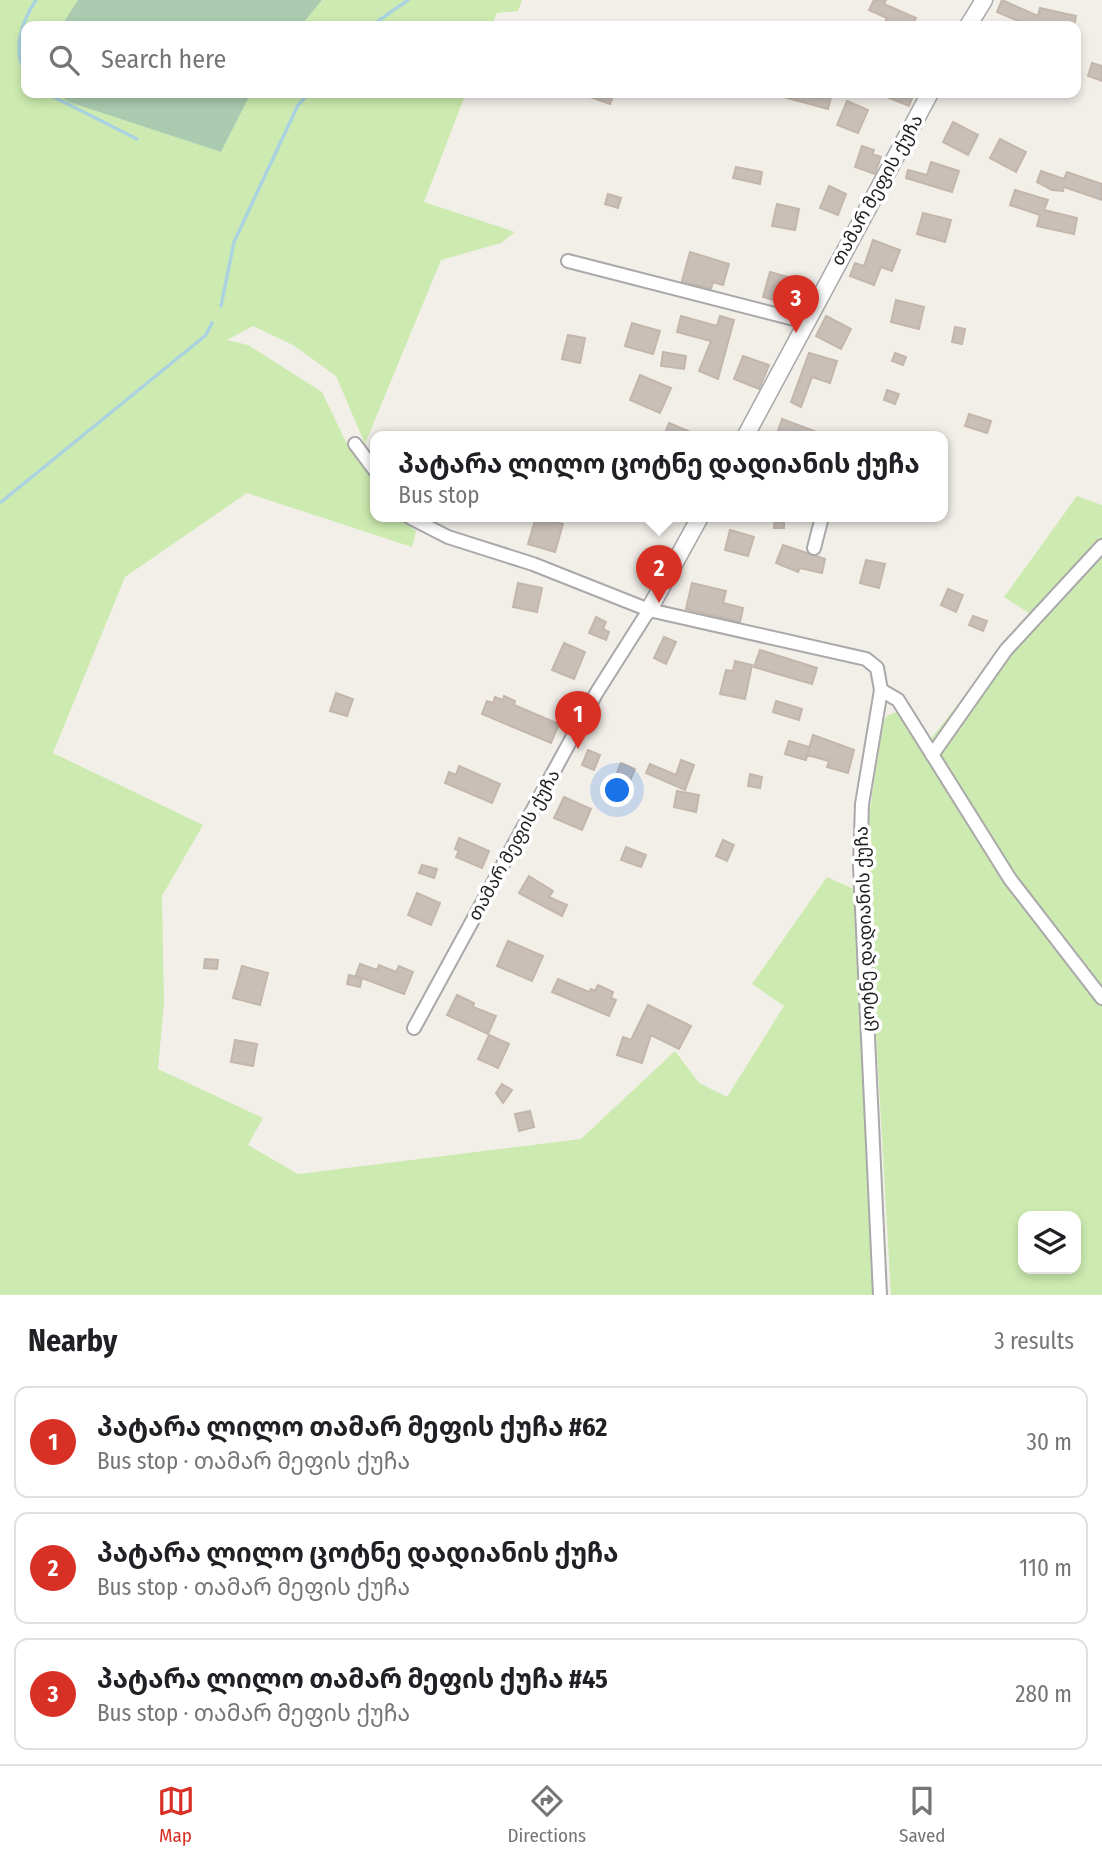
<!DOCTYPE html>
<html lang="en">
<head>
<meta charset="utf-8">
<style>
	:root { --surface:#fff; --page:#f2f2f2; --text:#202124; --muted:#757577; --line:#e0e0e0; --accent:#d93025 }
	body { margin:0; font-family:"Fira Sans Condensed","Noto Sans Georgian",sans-serif; background:var(--page); color:var(--text) }
	.controls { position:absolute; right:21px; bottom:21px; display:grid; overflow:hidden; border-radius:14px; box-shadow:0 4px 10px #0003 }
	.controls button { width:63px; height:63px; display:grid; place-items:center; padding:0; border:0; border-bottom:2px solid var(--line); background:var(--surface); color:var(--text); font:35px sans-serif }
	.you { position:absolute; left:618px; top:791px; width:24px; height:24px; margin:-18px; border:5px solid #fff; border-radius:50%; background:#1a73e8; box-shadow:0 0 0 10px #1a73e833 }
	.badge { display:grid; place-items:center; width:46px; height:46px; border-radius:50%; background:var(--accent); color:#fff; font-size:23px; font-weight:700 }
	.pin { position:absolute; translate:-50% -58px; filter:drop-shadow(0 2px 4px #0008) }
	.pin::after { content:''; position:absolute; top:37px; width:24px; height:21px; background:inherit; clip-path:polygon(0 0,100% 0,50% 100%) }
	.popup { position:absolute; left:370px; top:431px; width:578px; height:91px; box-sizing:border-box; display:grid; place-content:center; border-radius:14px; background:var(--surface); filter:drop-shadow(0 2px 5px #0005); font-size:23px; white-space:nowrap; color:var(--muted) }
	.popup b { font-size:26px; color:var(--text) }
	.popup::after { content:''; position:absolute; left:50%; top:100%; margin-left:-14px; border:14px solid transparent; border-top-color:var(--surface) }
	.list { margin:0; padding:0; list-style:none }
	h2 { display:flex; justify-content:space-between; align-items:center; height:91px; margin:0; padding:0 28px; font-size:30px }
	h2 small { font-size:23px; font-weight:400; color:var(--muted) }
	.list li { display:grid; grid-template-columns:46px 1fr auto; gap:21px; align-items:center; box-sizing:border-box; height:112px; margin:0 14px 14px; padding:0 14px; border:2px solid var(--line); border-radius:14px }
	.list b { display:block; font-size:26px; white-space:nowrap }
	.list p { margin:0; font-size:23px; white-space:nowrap; color:var(--muted) }
	.list em { font-size:23px; font-style:normal; color:var(--muted) }
	.icon { flex:none; width:38px; height:38px; fill:none; stroke:currentColor; stroke-width:2; stroke-linecap:round; stroke-linejoin:round }
	.map { position:relative; flex:none; width:1102px; height:1295px; overflow:hidden }
	.search { position:absolute; background:var(--surface); box-shadow:0 4px 10px #0003; left:21px; right:21px; top:21px; height:77px; display:flex; align-items:center; gap:18px; box-sizing:border-box; padding:0 24px; border-radius:14px; color:var(--muted); font-size:26px }
	.sheet { height:469px; background:var(--surface) }
	nav { display:flex; justify-content:space-around; align-items:center; box-sizing:border-box; height:98px; border-top:2px solid var(--line); background:var(--surface); font-size:19px; color:var(--muted) }
	nav a { display:grid; justify-items:center; gap:4px }
	nav .on { color:var(--accent) }
	.map>svg:first-child { display:block }
	.grass { fill:#cdebb0; fill-rule:evenodd }
	.cemetery { fill:#aacbaf }
	.lines { fill:none; stroke-linecap:round; stroke-linejoin:round }
	.stream { stroke:#aad3df; stroke-width:3.5 }
	.building { fill:#c7bfb8; stroke:#c4b6ab; stroke-width:2 }
	.minor-casing { stroke:#a9a9a9; stroke-width:16 }
	.tertiary-casing { stroke:#a9a9a9; stroke-width:19 }
	.minor { stroke:#fff; stroke-width:12 }
	.tertiary { stroke:#fff; stroke-width:16 }
	.labels { text-anchor:middle; stroke-width:7; stroke-linejoin:round; paint-order:stroke }
	.street-label { font-size:18px; fill:#222; stroke:#fff }
</style>
</head>
<body>
<div class="map">
<svg width="1102" height="1295" viewBox="0 0 1102 1295">
	<rect width="100%" height="100%" fill="#f2efe9"/>
	<!-- grass -->
	<path class="grass" d="M0,0H78L61,26H26V93H56L70,102L221,152L251,93H466L424,202L515,232L501,243L441,260L365,444L336,376L293,345L253,326L227,340L248,345L322,392L346,442L375,485L376,517H399L416,531L412,547L247,493L125,577L53,753L203,825L162,896L164,1003L158,1069L263,1118L248,1145L298,1174L581,1139L675,1051L699,1083L727,1097L784,1006L752,984L827,877L854,889L873,1295H0Z
		M322,0H522L518,11L497,13L491,26H301Z
		M1077,496L1102,505V985L1017,876L930,740L1029,613L1004,597Z
		M897,712L1102,1002V1295H891L865,843L883,722L888,715ZM1023,1216H1076V1269H1023Z"/>
	<!-- cemetery -->
	<path class="cemetery" d="M78,0H322L301,26H61Z
		M56,93H251L221,152L69,102Z"/>
	<g class="lines">
		<!-- stream -->
		<path class="stream" d="M371,26L408,0
			M26,72C11,51 23,19 36,0
			M46,93L137,139
			M221,306L234,242L298,105L309,93
			M0,503L206,335L212,323"/>
	</g>
	<!-- building -->
	<path class="building" d="M874,0H886L884,4L916,18L912,26L884,24L887,18L869,10Z
		M1002,0L1038,16L1040,8L1076,16L1074,26L1025,24L997,12Z
		M1092,63L1102,66V81L1088,76Z
		M579,93H614L610,104Z
		M780,93H832L828,109L780,96Z
		M877,93H914L909,106Z
		M847,101L868,110L858,133L837,125Z
		M953,122L978,135L968,155L943,142Z
		M1000,139L1026,152L1016,172L990,158Z
		M862,146L874,150L872,154L881,157L875,174L855,167Z
		M931,162L959,171L952,192L906,178L908,170L927,175Z
		M736,167L762,172L760,184L733,178Z
		M1041,171L1064,179L1067,172L1102,184V200L1064,187L1063,191L1052,190L1037,182Z
		M829,186L846,194L838,215L820,208Z
		M1015,190L1048,200L1044,210L1077,218L1074,234L1037,226L1040,215L1010,205Z
		M608,194L621,198L618,208L605,204Z
		M777,204L799,209L795,230L772,226Z
		M923,213L951,220L945,242L917,234Z
		M873,240L900,250L892,271L881,267L874,285L850,276L855,263L864,266Z
		M690,252L729,264L723,285L713,282L711,289L682,281Z
		M770,272L788,277L781,302L763,297Z
		M896,300L924,307L919,329L891,322Z
		M681,316L717,326L720,316L734,320L718,379L699,371L711,341L677,332Z
		M826,316L851,329L841,349L816,336Z
		M632,323L660,331L653,354L625,346Z
		M955,327L965,329L962,344L952,342Z
		M568,335L585,338L580,363L562,359Z
		M663,352L686,356L684,369L661,366Z
		M809,353L837,361L830,383L812,377L801,407L791,402Z
		M895,353L906,357L903,365L892,361Z
		M743,356L769,365L759,389L734,379Z
		M640,375L671,388L660,413L630,400Z
		M887,390L899,394L895,404L884,400Z
		M969,414L991,421L987,433L965,426Z
		M782,419L827,436L826,437H776Z
		M669,423L702,437H674L665,433Z
		M536,517L563,524L555,552L528,544Z
		M775,517H784V528H774Z
		M730,530L754,537L748,556L725,550Z
		M783,545L825,559L822,573L800,568L798,572L776,563Z
		M866,560L885,564L879,588L860,583Z
		M518,583L542,588L537,612L513,607Z
		M692,583L726,591L723,603L743,608L740,622L686,609Z
		M948,589L963,595L956,612L941,605Z
		M973,616L987,621L983,631L969,625Z
		M596,617L606,622L603,629L609,632L606,640L589,633Z
		M664,637L676,642L666,664L654,658Z
		M564,643L585,652L574,679L552,670Z
		M760,650L817,668L812,684L754,667Z
		M735,661L752,665L745,699L720,694L726,670L733,671Z
		M336,693L353,699L347,716L330,711Z
		M504,696L515,701L514,705L559,724L551,743L482,714L487,701L493,703L495,697L503,700Z
		M776,701L802,709L799,720L773,712Z
		M813,735L854,750L848,773L827,767L829,761L807,755Z
		M789,741L809,747L806,760L785,754Z
		M588,750L600,755L594,770L582,765Z
		M681,760L694,765L685,790L646,773L650,764L676,775Z
		M621,763L635,769L630,781L616,775Z
		M459,766L500,784L492,803L445,783L449,772L456,775Z
		M750,774L762,777L760,788L748,786Z
		M677,791L699,795L696,812L674,807Z
		M564,797L591,809L582,830L554,818Z
		M459,838L489,851L482,868L456,857L459,851L455,849Z
		M723,840L734,845L727,861L716,856Z
		M626,847L646,855L641,867L621,860Z
		M422,865L437,869L434,878L419,873Z
		M529,876L553,891L549,897L567,905L562,916L519,893Z
		M417,893L440,903L431,925L408,915Z
		M508,941L543,956L532,981L497,966Z
		M205,959L218,960L217,969L204,968Z
		M360,964L377,970L379,965L396,972L399,966L413,972L404,994L362,978L360,987L347,984L349,975L361,978L356,975Z
		M242,966L268,973L260,1005L233,998Z
		M558,979L589,992L591,989L595,991L598,985L613,992L611,998L616,1000L609,1016L552,992Z
		M457,995L474,1003L473,1007L496,1016L488,1034L447,1015Z
		M648,1005L691,1026L679,1049L651,1035L642,1063L617,1055L623,1037L631,1040Z
		M489,1035L509,1044L498,1068L478,1059Z
		M235,1040L257,1044L253,1066L231,1062Z
		M502,1084L512,1090L503,1103L496,1093Z
		M530,1111L534,1127L519,1131L515,1114Z"/>
	<g class="lines">
		<defs>
			<path id="minor" d="M568,261L806,322
				M355,444L376,472
				M409,517L448,537L533,564L649,610L866,659L877,668L881,690L862,804L860,866L880,1295
				M814,548L822,517
				M881,690L898,700L1010,879L1102,998
				M932,755L1006,650L1102,546
				M414,1028L597,692L649,610"/>
			<path id="tertiary" d="M968,26L984,0
				M745,437L930,93
				M649,610L700,517"/>
		</defs>
		<!-- minor casing -->
		<use href="#minor" class="minor-casing"/>
		<!-- tertiary casing -->
		<use href="#tertiary" class="tertiary-casing"/>
		<!-- minor -->
		<use href="#minor" class="minor"/>
		<!-- tertiary -->
		<use href="#tertiary" class="tertiary"/>
	</g>
	<g class="labels">
		<!-- street labels -->
		<g class="street-label">
			<text transform="translate(877 190) rotate(-61)" y="6">თამარ მეფის ქუჩა</text>
			<text transform="translate(514 845) rotate(-61)" y="6">თამარ მეფის ქუჩა</text>
			<text transform="translate(865 929) rotate(-92)" y="6">ცოტნე დადიანის ქუჩა</text>
		</g>
	</g>
</svg>
<div class="controls">
<button><svg class="icon" aria-label="layers" viewBox="0 0 24 24"><path d="M12 4l9 5-9 5-9-5zM3 14l9 5 9-5"/></svg></button>
</div>
<div class="you"></div>
<div class="pin badge" style="left:578px;top:749px">1</div>
<div class="pin badge" style="left:659px;top:603px">2</div>
<div class="popup"><b>პატარა ლილო ცოტნე დადიანის ქუჩა</b>Bus stop</div>
<div class="pin badge" style="left:796px;top:333px">3</div>
<div class="search"><svg class="icon" aria-label="search" viewBox="0 0 24 24"><circle cx="10" cy="10" r="6"/><path d="M15 15l6 6"/></svg>Search here</div>
</div>
<section class="sheet">
<h2>Nearby<small>3 results</small></h2>
<ul class="list">
<li><span class="badge">1</span><div><b>პატარა ლილო თამარ მეფის ქუჩა #62</b><p>Bus stop · თამარ მეფის ქუჩა</p></div><em>30 m</em></li>
<li><span class="badge">2</span><div><b>პატარა ლილო ცოტნე დადიანის ქუჩა</b><p>Bus stop · თამარ მეფის ქუჩა</p></div><em>110 m</em></li>
<li><span class="badge">3</span><div><b>პატარა ლილო თამარ მეფის ქუჩა #45</b><p>Bus stop · თამარ მეფის ქუჩა</p></div><em>280 m</em></li>
</ul>
</section>
<nav>
<a class="on"><svg class="icon" aria-label="map" viewBox="0 0 24 24"><path d="M3 6l6-2 6 2 6-2v14l-6 2-6-2-6 2zM9 4v14M15 6v14"/></svg>Map</a>
<a><svg class="icon" aria-label="directions" viewBox="0 0 24 24"><path d="M12 3l9 9-9 9-9-9zM9 14v-3h6M13 9l2 2-2 2"/></svg>Directions</a>
<a><svg class="icon" aria-label="saved" viewBox="0 0 24 24"><path d="M7 4h10v16l-5-4-5 4z"/></svg>Saved</a>
</nav>
</body>
</html>
